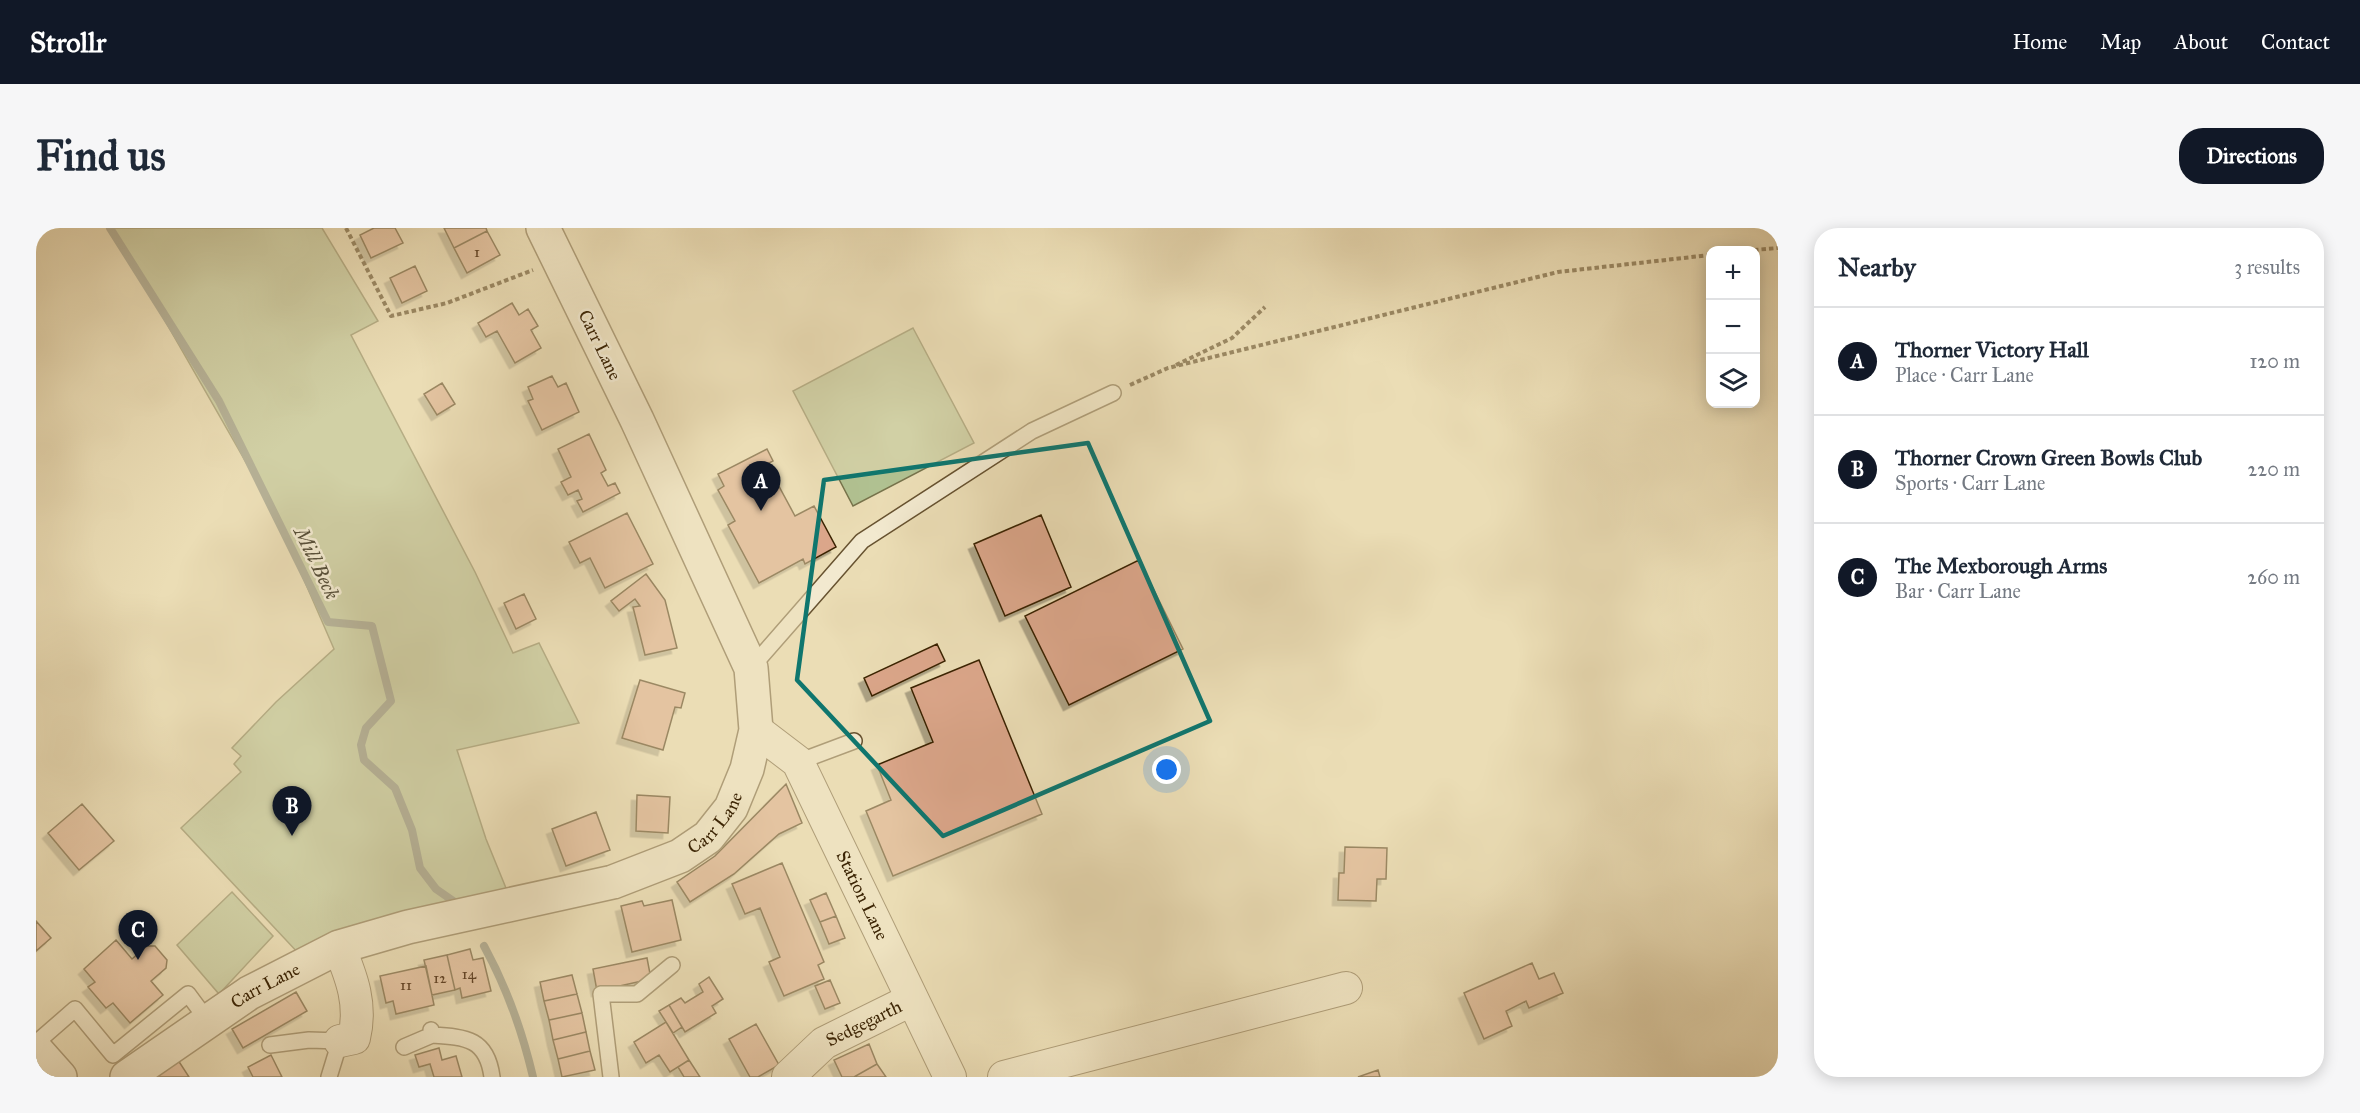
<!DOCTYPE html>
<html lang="en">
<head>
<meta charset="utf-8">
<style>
	:root { --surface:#fff; --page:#f6f6f7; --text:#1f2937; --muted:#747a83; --line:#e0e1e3; --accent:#111827 }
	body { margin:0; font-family:"IM FELL Great Primer",serif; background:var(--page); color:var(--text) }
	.controls { position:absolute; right:18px; top:18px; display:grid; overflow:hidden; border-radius:12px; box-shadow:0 3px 15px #0003 }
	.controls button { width:54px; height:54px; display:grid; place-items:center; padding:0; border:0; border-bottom:2px solid var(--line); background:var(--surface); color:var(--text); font:30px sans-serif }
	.you { position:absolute; left:1131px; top:542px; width:21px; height:21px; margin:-15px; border:4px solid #fff; border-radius:50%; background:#1a73e8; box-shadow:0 0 0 9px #1a73e833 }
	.badge { display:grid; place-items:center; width:39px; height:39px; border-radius:50%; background:var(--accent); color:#fff; font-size:20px; font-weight:700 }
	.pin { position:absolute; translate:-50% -50px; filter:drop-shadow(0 2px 3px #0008) }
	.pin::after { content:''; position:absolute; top:32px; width:21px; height:18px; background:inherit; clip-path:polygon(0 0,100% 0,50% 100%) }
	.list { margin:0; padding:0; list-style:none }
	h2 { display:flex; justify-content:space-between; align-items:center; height:78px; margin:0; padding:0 24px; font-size:26px }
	h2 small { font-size:20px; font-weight:400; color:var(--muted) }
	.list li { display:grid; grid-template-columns:39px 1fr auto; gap:18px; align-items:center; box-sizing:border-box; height:108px; padding:0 24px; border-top:2px solid var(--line) }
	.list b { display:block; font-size:22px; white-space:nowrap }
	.list p { margin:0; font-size:20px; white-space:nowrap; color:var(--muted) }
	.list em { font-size:20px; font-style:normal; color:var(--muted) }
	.icon { flex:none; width:33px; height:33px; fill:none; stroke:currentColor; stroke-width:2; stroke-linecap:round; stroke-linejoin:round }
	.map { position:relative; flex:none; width:1742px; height:849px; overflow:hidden; border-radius:24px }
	header { display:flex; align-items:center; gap:36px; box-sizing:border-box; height:84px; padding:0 30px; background:var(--accent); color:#fff }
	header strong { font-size:28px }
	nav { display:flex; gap:33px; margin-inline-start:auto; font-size:21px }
	.intro { display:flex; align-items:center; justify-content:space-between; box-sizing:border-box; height:144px; padding:0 36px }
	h1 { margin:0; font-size:42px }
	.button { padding:15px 27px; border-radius:24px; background:var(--accent); color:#fff; font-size:21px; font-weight:700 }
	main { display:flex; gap:36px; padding:0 36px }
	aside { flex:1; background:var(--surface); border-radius:24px; box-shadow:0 3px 15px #0003 }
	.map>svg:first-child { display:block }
	.green { fill:#b1c292; stroke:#76734b; stroke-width:1.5 }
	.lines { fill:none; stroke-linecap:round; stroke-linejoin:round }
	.stream { stroke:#767d71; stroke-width:8 }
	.building { fill:#dba68a; stroke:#3b2404; stroke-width:1.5; filter:url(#shadow) }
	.service-casing { stroke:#675230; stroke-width:18 }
	.minor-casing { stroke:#675230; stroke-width:34 }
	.tertiary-casing { stroke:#675230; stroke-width:36 }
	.path { stroke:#3b2404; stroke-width:4; stroke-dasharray:4.5 3; stroke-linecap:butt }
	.service { stroke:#f2e9cf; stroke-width:15 }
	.minor { stroke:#f2e9cf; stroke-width:32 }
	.tertiary { stroke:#f2e9cf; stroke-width:33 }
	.marked { fill:none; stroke:#0f766e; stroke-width:4.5; stroke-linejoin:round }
	.labels { text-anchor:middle; stroke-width:5; stroke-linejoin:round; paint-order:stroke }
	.number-label { font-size:15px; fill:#634426 }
	.street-label { font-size:18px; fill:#3b2404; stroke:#f2e9cf }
	.water-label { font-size:20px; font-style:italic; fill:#59513a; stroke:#f2e9cf }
</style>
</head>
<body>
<header>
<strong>Strollr</strong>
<nav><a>Home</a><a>Map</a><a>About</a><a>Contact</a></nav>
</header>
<div class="intro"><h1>Find us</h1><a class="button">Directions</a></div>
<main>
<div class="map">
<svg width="1742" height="849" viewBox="0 0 1742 849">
	<defs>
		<filter id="shadow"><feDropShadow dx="-5.5" dy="5.5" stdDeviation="0" flood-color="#0004"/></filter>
	</defs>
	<rect width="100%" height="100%" fill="#ebddb5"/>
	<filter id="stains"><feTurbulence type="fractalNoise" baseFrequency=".00333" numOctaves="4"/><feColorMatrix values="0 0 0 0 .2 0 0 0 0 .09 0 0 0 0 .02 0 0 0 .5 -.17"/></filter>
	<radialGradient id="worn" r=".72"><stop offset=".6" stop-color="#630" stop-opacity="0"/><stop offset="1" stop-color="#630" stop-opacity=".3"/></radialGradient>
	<!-- green -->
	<path class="green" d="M76,0H286L342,93L315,107L439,344L477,425L503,415L543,495L421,522L450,611L472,665L264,727L145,600L205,544L198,536L205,528L196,520L240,474L298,421L239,285Z
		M877,100L938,215L817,278L757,163Z
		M196,664L237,708L183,766L141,717Z"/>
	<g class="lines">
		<!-- stream -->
		<path class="stream" d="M74,0L183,173L292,394L336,398L355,473L330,500L325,517L328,532L359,560L376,602L384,640L400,661L423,677
			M448,718C471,760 486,802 497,849"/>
	</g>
	<!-- building -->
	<path class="building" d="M338,0H359L367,15L335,30L324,7Z
		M408,0H450L451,3L418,20Z
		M451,3L464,27L431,45L418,20Z
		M379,38L391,63L366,75L354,50Z
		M476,75L483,87L492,81L502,98L495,102L505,120L479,135L461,103L450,109L442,95Z
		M516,148L522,159L530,155L543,184L506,202L492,173L497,171L492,159Z
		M406,155L419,176L401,187L388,166Z
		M553,206L570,242L565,245L572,258L579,255L584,265L547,284L541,273L546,271L542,262L532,267L525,254L535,249L522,221Z
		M731,221L737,233L731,236L759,288L778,278L800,319L769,336L767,331L723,355L692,297L699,293L682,262L688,258L682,246Z
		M591,285L617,336L569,360L554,330L544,335L533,314Z
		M1005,287L1035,359L969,388L938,316Z
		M1103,332L1147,421L1033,477L989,388Z
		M610,346L629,372L641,420L609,427L597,379L604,378L599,371L583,383L575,373Z
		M488,366L500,391L480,401L468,375Z
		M901,416L909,433L836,468L828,450Z
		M943,432L1006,586L857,648L830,583L855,572L841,537L897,514L875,460Z
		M604,452L649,465L645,480L639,479L627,522L586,510Z
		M750,556L766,595L743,606L698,646L654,674L641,654L679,628Z
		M601,567L634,569L632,605L600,603Z
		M46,576L78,613L43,642L12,605Z
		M560,584L574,622L530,638L516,601Z
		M1309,619L1351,620L1350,651H1341L1340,673L1302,672L1303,645H1308Z
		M746,635L788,734L782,737L788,751L748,768L733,734L744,729L724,680L709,686L696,656Z
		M790,665L800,688L784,694L774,672Z
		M636,672L645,712L596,724L585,678L606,673L608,678Z
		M800,688L809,710L793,716L784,694Z
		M0,693L15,710L0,723Z
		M80,712L96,731L111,718H119L131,732L130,740L115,753L127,767L94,795L77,775L70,780L52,759L59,754L48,741Z
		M434,721L437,732L447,730L455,763L426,770L424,760L419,762L411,727Z
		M411,727L419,762L396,767L388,732Z
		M611,730L615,751L561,763L557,741Z
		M1496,735L1503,751L1518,745L1527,765L1493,780L1490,773L1470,783L1476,798L1448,811L1428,765Z
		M390,738L398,777L360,786L357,773L350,775L344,748Z
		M536,747L541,766L508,773L504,754Z
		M673,749L687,771L676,778L680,785L649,804L633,777L645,770L649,775L667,764L663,756Z
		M794,752L804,775L789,781L779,758Z
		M260,764L271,783L207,820L196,801Z
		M541,766L546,785L513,792L508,773Z
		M633,777L646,799L637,805L623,783Z
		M546,785L550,804L517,812L513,792Z
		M630,794L653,832L634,844L623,827L610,835L598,814Z
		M720,796L743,837L722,849H714L693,811Z
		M550,804L554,823L522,831L517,812Z
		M833,816L841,836L818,849H806L798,832Z
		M403,820L406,832L420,828L426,849H398L394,836L383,839L379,827Z
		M554,823L559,842L526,849L522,831Z
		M235,827L246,849H217L212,839Z
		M140,829L153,849H112Z
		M653,832L664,849H648L642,839Z
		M841,836L850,849H818Z
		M1342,842L1344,849H1322Z"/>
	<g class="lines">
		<defs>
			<path id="service" d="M715,440L826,313L996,203L1077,165
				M762,534L818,513
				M396,807C431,809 451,811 456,849
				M0,815L39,781L77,827L152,766L172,793
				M234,817L273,812L304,813L293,849
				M368,819L396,807L395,802
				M575,849L565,766H601L636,737"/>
			<g id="minor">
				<path id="s1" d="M720,502L762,534L914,849"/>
				<path d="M303,719C316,750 326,777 318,810L304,813"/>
				<path id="s2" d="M752,849L788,815L875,772"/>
				<path d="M968,849L1310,760"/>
			</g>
			<g id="tertiary">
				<path d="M0,822L24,849"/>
				<path id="s3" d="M91,849L213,765L303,719L372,699L577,654L644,628L672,609L695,580L711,541L720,502L715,440L601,192L507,0"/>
			</g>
		</defs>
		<!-- service casing -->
		<use href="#service" class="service-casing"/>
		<!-- minor casing -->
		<use href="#minor" class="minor-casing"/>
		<!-- tertiary casing -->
		<use href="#tertiary" class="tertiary-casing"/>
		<!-- path -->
		<path class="path" d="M310,0L355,88L411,75L497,42
			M1718,22L1742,20
			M1140,137L1196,110L1229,79
			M1094,157L1132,140L1522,44L1674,27"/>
		<!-- service -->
		<use href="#service" class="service"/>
		<!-- minor -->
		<use href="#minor" class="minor"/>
		<!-- tertiary -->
		<use href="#tertiary" class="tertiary"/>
	</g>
	<!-- marked area -->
	<path d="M0 0H1742V849H0ZM1052,215L1174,493L907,608L761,452L788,252Z" fill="#ebddb5" fill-opacity=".55" fill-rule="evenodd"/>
	<path class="marked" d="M1052,215L1174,493L907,608L761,452L788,252Z"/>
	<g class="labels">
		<!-- number labels -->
		<g class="number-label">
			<text x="441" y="29">1</text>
			<text x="433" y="751">14</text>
			<text x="404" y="755">12</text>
			<text x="370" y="762">11</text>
		</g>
		<!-- street labels -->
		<g class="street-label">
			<text transform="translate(564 117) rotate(64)" y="6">Carr Lane</text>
			<text dy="6" stroke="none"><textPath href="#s3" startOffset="652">Carr Lane</textPath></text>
			<text dy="6" stroke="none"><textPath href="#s1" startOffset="201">Station Lane</textPath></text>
			<text dy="6" stroke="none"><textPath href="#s3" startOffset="166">Carr Lane</textPath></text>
			<text dy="6" stroke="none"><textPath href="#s2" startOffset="94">Sedgegarth</textPath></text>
		</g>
		<!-- water labels -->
		<g class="water-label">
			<text transform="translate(281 335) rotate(64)" y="7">Mill Beck</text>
		</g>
	</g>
	<rect width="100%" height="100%" filter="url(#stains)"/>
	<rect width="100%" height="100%" fill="url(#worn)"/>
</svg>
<div class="controls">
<button>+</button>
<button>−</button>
<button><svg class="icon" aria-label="layers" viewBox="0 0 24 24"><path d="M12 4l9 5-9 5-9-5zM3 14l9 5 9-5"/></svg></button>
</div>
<div class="you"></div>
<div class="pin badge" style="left:725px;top:283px">A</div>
<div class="pin badge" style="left:256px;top:608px">B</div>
<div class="pin badge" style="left:102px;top:732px">C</div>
</div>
<aside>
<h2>Nearby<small>3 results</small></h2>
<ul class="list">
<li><span class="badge">A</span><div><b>Thorner Victory Hall</b><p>Place · Carr Lane</p></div><em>120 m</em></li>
<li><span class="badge">B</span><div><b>Thorner Crown Green Bowls Club</b><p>Sports · Carr Lane</p></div><em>220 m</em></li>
<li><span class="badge">C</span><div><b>The Mexborough Arms</b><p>Bar · Carr Lane</p></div><em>260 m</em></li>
</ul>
</aside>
</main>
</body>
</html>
